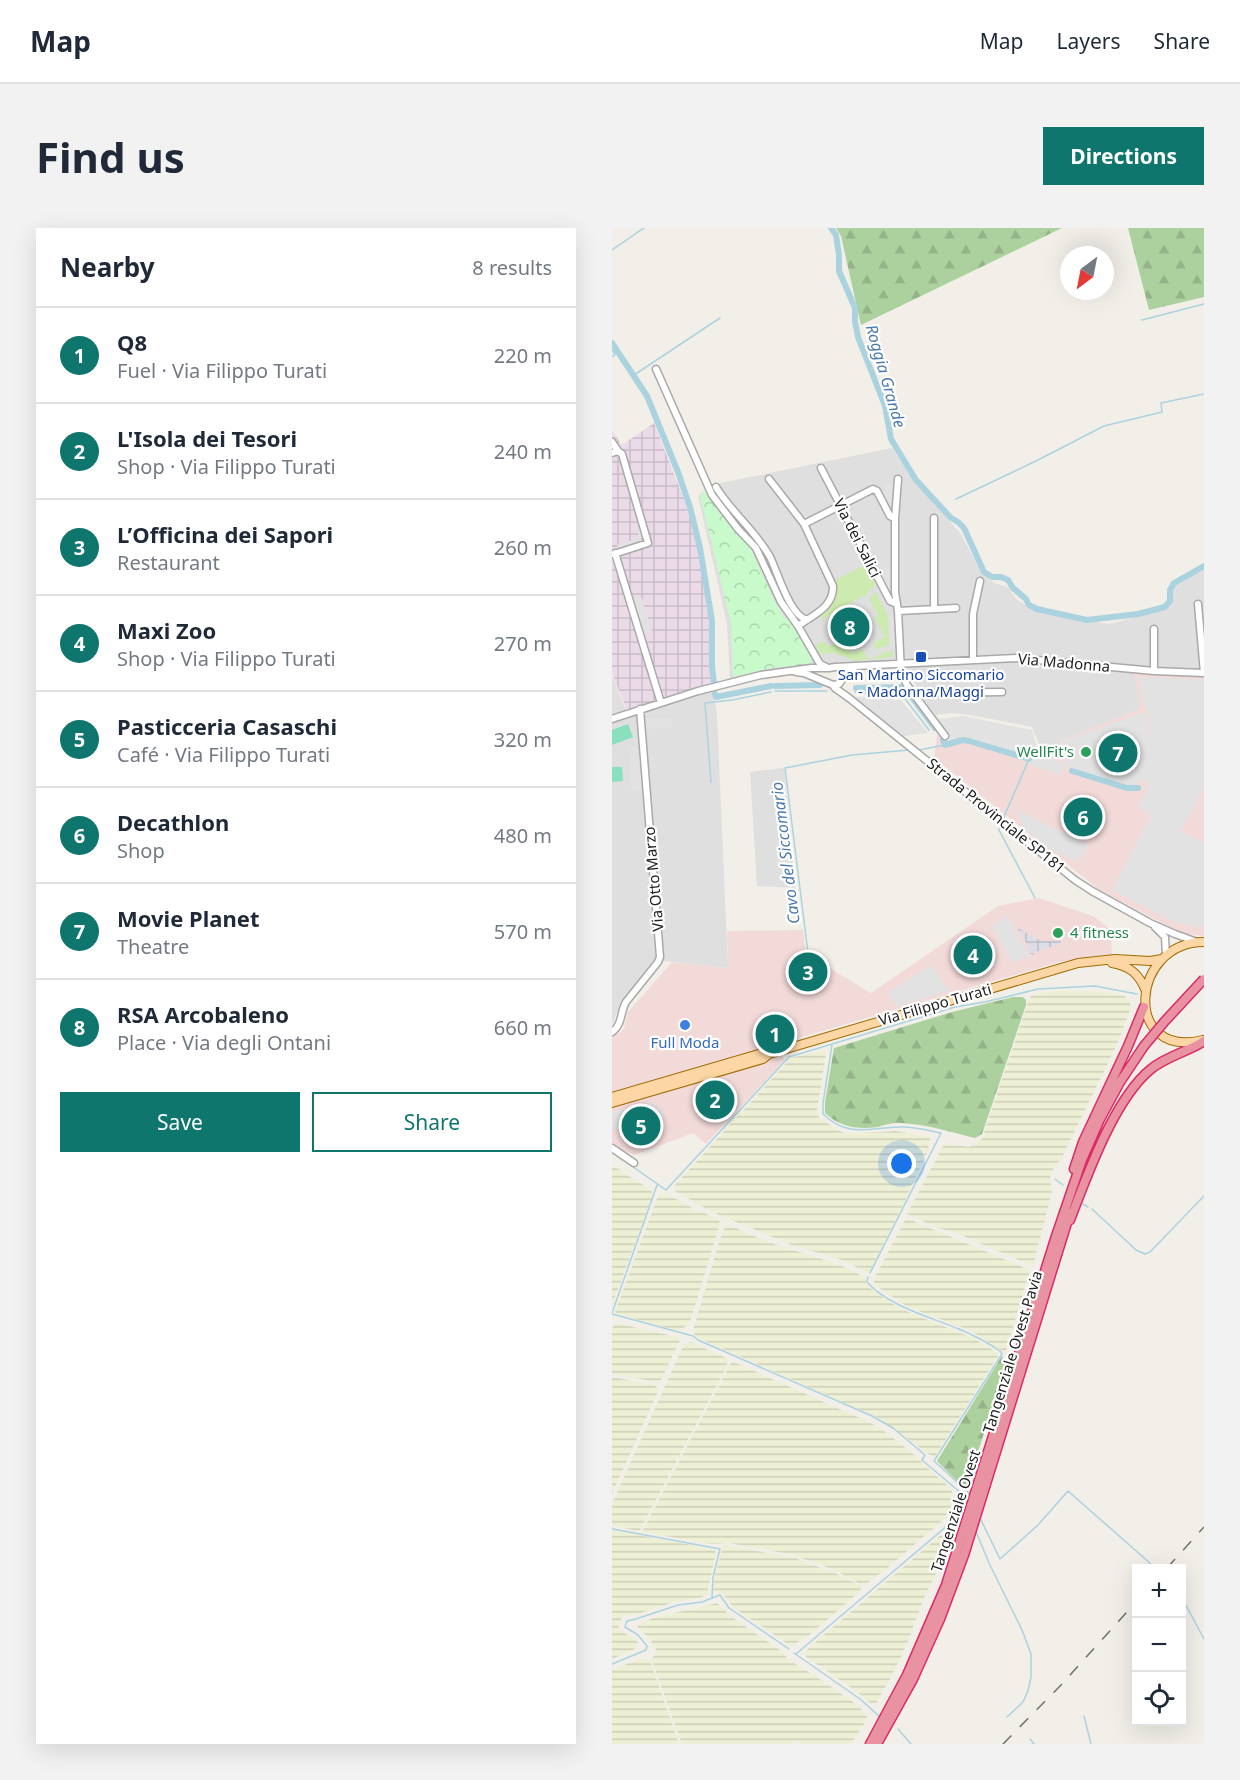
<!DOCTYPE html>
<html lang="en">
<head>
<meta charset="utf-8">
<style>
	:root { --surface:#fff; --page:#f2f2f3; --text:#1f2937; --muted:#747a83; --line:#e0e1e3; --accent:#0f766e }
	body { margin:0; font-family:"Noto Sans",sans-serif; background:var(--page); color:var(--text) }
	.controls { position:absolute; right:18px; bottom:18px; display:grid; overflow:hidden; border-radius:0px; box-shadow:0 6px 24px #0002 }
	.controls button { width:54px; height:54px; display:grid; place-items:center; padding:0; border:0; border-bottom:2px solid var(--line); background:var(--surface); color:var(--text); font:30px sans-serif }
	.compass { position:absolute; left:448px; top:18px; width:54px; height:54px; border-radius:50%; background:var(--surface); box-shadow:0 6px 24px #0002; rotate:212deg }
	.you { position:absolute; left:290px; top:936px; width:21px; height:21px; margin:-15px; border:4px solid #fff; border-radius:50%; background:#1a73e8; box-shadow:0 0 0 9px #1a73e833 }
	.badge { display:grid; place-items:center; width:39px; height:39px; border-radius:50%; background:var(--accent); color:#fff; font-size:20px; font-weight:700 }
	.pin { position:absolute; translate:-50% -50%; border:3px solid #fff; box-shadow:0 2px 6px #0006 }
	.list { margin:0; padding:0; list-style:none }
	h2 { display:flex; justify-content:space-between; align-items:center; height:78px; margin:0; padding:0 24px; font-size:26px }
	h2 small { font-size:20px; font-weight:400; color:var(--muted) }
	.list li { display:grid; grid-template-columns:39px 1fr auto; gap:18px; align-items:center; box-sizing:border-box; height:96px; padding:0 24px; border-top:2px solid var(--line) }
	.list b { display:block; font-size:22px; white-space:nowrap }
	.list p { margin:0; font-size:20px; white-space:nowrap; color:var(--muted) }
	.list em { font-size:20px; font-style:normal; color:var(--muted) }
	.actions { display:flex; gap:12px; padding:18px 24px }
	.actions a { flex:1; padding:14px 0; border:2px solid var(--accent); border-radius:0px; text-align:center; font-size:21px; color:var(--accent) }
	.actions .main { background:var(--accent); color:#fff }
	.icon { flex:none; width:33px; height:33px; fill:none; stroke:currentColor; stroke-width:2; stroke-linecap:round; stroke-linejoin:round }
	.map { position:relative; flex:none; width:592px; height:1516px; overflow:hidden; border-radius:0px }
	header { display:flex; align-items:center; gap:36px; box-sizing:border-box; height:84px; padding:0 30px; background:var(--surface); border-bottom:2px solid var(--line) }
	header strong { font-size:28px }
	nav { display:flex; gap:33px; margin-inline-start:auto; font-size:21px }
	.intro { display:flex; align-items:center; justify-content:space-between; box-sizing:border-box; height:144px; padding:0 36px }
	h1 { margin:0; font-size:42px }
	.button { padding:15px 27px; border-radius:0px; background:var(--accent); color:#fff; font-size:21px; font-weight:700 }
	main { display:flex; gap:36px; padding:0 36px }
	aside { flex:1; background:var(--surface); border-radius:0px; box-shadow:0 6px 24px #0002 }
	.map>svg:first-child { display:block }
	.residential { fill:#e0dfdf }
	.commercial { fill:#f2dad9 }
	.industrial { fill:url(#industrial-grid) }
	.farmland { fill:url(#farmland-rules) }
	.forest { fill:url(#forest-firs) }
	.park { fill:url(#park-crowns) }
	.garden { fill:#cdebb0 }
	.pitch { fill:#88e0be }
	.parking { fill:#e2e2e2 }
	.plaza { fill:url(#plaza-grid) }
	.lines { fill:none; stroke-linecap:round; stroke-linejoin:round }
	.stream { stroke:#aad3df; stroke-width:1.5 }
	.canal { stroke:#aad3df; stroke-width:6 }
	.minor-casing { stroke:#a9a9a9; stroke-width:9 }
	.major-casing { stroke:#a06b00; stroke-width:10 }
	.highway-casing { stroke:#dc2a67; stroke-width:11 }
	.minor { stroke:#fff; stroke-width:6 }
	.major { stroke:#fcd6a4; stroke-width:8 }
	.highway { stroke:#e892a2; stroke-width:8 }
	.rail { stroke:#707070; stroke-width:1.5; stroke-dasharray:12 12; stroke-linecap:butt }
	.highway-bridge-casing { stroke:#dc2a67; stroke-width:11; stroke-linecap:butt }
	.highway-bridge { stroke:#e892a2; stroke-width:8 }
	.transit-dot { fill:#1a4fb4; stroke:#fff; stroke-width:2 }
	.leisure-dot { fill:#2e9e5b; stroke:#fff; stroke-width:2 }
	.shop-dot { fill:#3f7fe0; stroke:#fff; stroke-width:2 }
	.labels { text-anchor:middle; stroke-width:4.5; stroke-linejoin:round; paint-order:stroke }
	.street-label { font-size:15px; fill:#222; stroke:#fff }
	.transit-label { font-size:15px; fill:#164399; stroke:#fff }
	.leisure-label { font-size:15px; fill:#27864d; stroke:#fff; text-anchor:end }
	.shop-label { font-size:15px; fill:#366cbe; stroke:#fff }
	.water-label { font-size:16px; font-style:italic; fill:#4a7aab; stroke:#fff }
</style>
</head>
<body>
<header>
<strong>Map</strong>
<nav><a>Map</a><a>Layers</a><a>Share</a></nav>
</header>
<div class="intro"><h1>Find us</h1><a class="button">Directions</a></div>
<main>
<aside>
<h2>Nearby<small>8 results</small></h2>
<ul class="list">
<li><span class="badge">1</span><div><b>Q8</b><p>Fuel · Via Filippo Turati</p></div><em>220 m</em></li>
<li><span class="badge">2</span><div><b>L'Isola dei Tesori</b><p>Shop · Via Filippo Turati</p></div><em>240 m</em></li>
<li><span class="badge">3</span><div><b>L’Officina dei Sapori</b><p>Restaurant</p></div><em>260 m</em></li>
<li><span class="badge">4</span><div><b>Maxi Zoo</b><p>Shop · Via Filippo Turati</p></div><em>270 m</em></li>
<li><span class="badge">5</span><div><b>Pasticceria Casaschi</b><p>Café · Via Filippo Turati</p></div><em>320 m</em></li>
<li><span class="badge">6</span><div><b>Decathlon</b><p>Shop</p></div><em>480 m</em></li>
<li><span class="badge">7</span><div><b>Movie Planet</b><p>Theatre</p></div><em>570 m</em></li>
<li><span class="badge">8</span><div><b>RSA Arcobaleno</b><p>Place · Via degli Ontani</p></div><em>660 m</em></li>
</ul>
<div class="actions"><a class="main">Save</a><a>Share</a></div>
</aside>
<div class="map">
<svg width="592" height="1516" viewBox="0 0 592 1516">
	<defs>
		<pattern id="industrial-grid" width="8" height="8" patternUnits="userSpaceOnUse" patternTransform="scale(1.5)"><rect width="8" height="8" fill="#ebdbe8"/><path d="M0 4h8M4 0v8" fill="none" stroke="#c9bcc7"/></pattern>
		<pattern id="farmland-rules" width="6" height="5" patternUnits="userSpaceOnUse" patternTransform="scale(1.5)"><rect width="6" height="5" fill="#eef0d5"/><path d="M0 2.5h6" fill="none" stroke="#ccceb7"/></pattern>
		<pattern id="forest-firs" width="22" height="20" patternUnits="userSpaceOnUse" patternTransform="scale(1.5)"><rect width="22" height="20" fill="#add19e"/><path d="M5 1l3.5 6h-7zM16 11l3.5 6h-7z" fill="#95b388"/></pattern>
		<pattern id="park-crowns" width="20" height="18" patternUnits="userSpaceOnUse" patternTransform="scale(1.5)"><rect width="20" height="18" fill="#c8facc"/><path d="M2 6a3 3 0 1 1 6 0M12 15a3 3 0 1 1 6 0" fill="none" stroke="#acd6af"/></pattern>
		<pattern id="plaza-grid" width="8" height="8" patternUnits="userSpaceOnUse" patternTransform="scale(1.5)"><rect width="8" height="8" fill="#dddde8"/><path d="M0 4h8M4 0v8" fill="none" stroke="#bdbdc7"/></pattern>
	</defs>
	<rect width="100%" height="100%" fill="#f2efe9"/>
	<!-- residential -->
	<path class="residential" d="M280,220L302,253L349,306L369,344L382,355L396,359L404,371L424,383L497,396L543,384L558,379L560,364L566,353L592,339V446L524,444L531,482L449,513V531L429,521L420,499L359,487L340,485L324,487L310,469L290,430L118,451L115,396L86,268L99,257Z
		M0,448L14,482L100,457L105,486L116,740L43,732L8,777L0,796Z
		M172,540L183,660L145,658L138,544Z"/>
	<!-- commercial -->
	<path class="commercial" d="M522,445L592,448V708L569,705L486,661L322,530L327,491L420,502L425,521L450,533V513L529,480Z
		M427,670L481,688L498,701L500,726L451,733L169,815L172,833L94,916L81,905L22,927L0,919V808L9,804L12,800L16,784L60,734L116,740L115,703L191,702L194,726L259,765L386,678Z"/>
	<!-- industrial -->
	<path class="industrial" d="M42,195L75,279L86,319L98,394L100,456L15,482L0,446V203L10,217Z"/>
	<!-- farmland -->
	<path class="farmland" d="M445,763H487L504,766L512,768L517,772L519,779L508,809L497,833L450,929L440,943L438,950L440,963L421,1038L344,1005L326,1000L295,986L332,916L358,919L370,911L417,771L421,766Z
		M213,822L214,826L205,882L207,890L233,906L284,903L317,909L318,912L315,925L292,975L258,1043L256,1045L230,1032L180,1017L100,984L63,963L62,958L179,830Z
		M0,937L40,963L41,968L0,1077Z
		M47,965L62,970L79,979L82,983L91,984L107,992L108,996L79,1091L74,1098L67,1103L5,1086L3,1084Z
		M294,990L418,1042L394,1123L392,1124L357,1102L296,1079L264,1058L262,1055L263,1049Z
		M114,996L156,1014L225,1036L243,1044L253,1050L255,1058L279,1075L294,1083L359,1109L384,1124L386,1128L322,1230L267,1190L84,1109L82,1106V1099L107,1014Z
		M4,1096H8L69,1110L49,1152L46,1154L0,1146V1100Z
		M79,1114L116,1131L114,1140L28,1302L26,1303L2,1298L0,1296V1276L3,1269L72,1116Z
		M120,1133L261,1196L276,1206L305,1229L312,1237L335,1257L340,1263L339,1278L332,1291L279,1337L252,1358L220,1341L177,1326L117,1315L99,1316L30,1304Z
		M0,1149L42,1157L47,1161L0,1266Z
		M338,1299H341V1302L323,1348L314,1365L294,1418L279,1449L265,1474L263,1476L257,1474L244,1463L194,1429L192,1425L199,1418Z
		M0,1302L100,1321L104,1324L95,1367L87,1370L62,1374L26,1386L12,1388L7,1394L6,1401L22,1411L26,1414L25,1417L21,1422L0,1431Z
		M112,1317L183,1330L225,1346L249,1358V1361L245,1366L195,1409L179,1418L122,1380L111,1366L101,1363L103,1347L111,1318Z
		M105,1375L121,1390L168,1422L177,1432L211,1453L248,1479L255,1489L252,1496L239,1516H189L186,1513L179,1516H70L40,1433V1430L44,1425V1421L37,1410L25,1399L29,1395L41,1390Z
		M35,1431L39,1435L67,1516H0V1442L25,1432Z"/>
	<!-- forest -->
	<path class="forest" d="M224,0H450L249,97L229,8Z
		M516,0H592V69L537,82Z
		M401,769H411L414,772V777L370,906L363,910C339,904 313,896 289,895C281,894 273,897 266,899C246,902 228,899 213,885V874L222,820L340,784Z
		M390,1128L395,1134L355,1258L349,1257L325,1233Z"/>
	<!-- park -->
	<path class="park" d="M94,262L105,280L139,321L161,370L173,391L176,390L195,420L194,421L200,432L198,436L159,440L121,449L119,396L88,267Z"/>
	<!-- garden -->
	<path class="garden" d="M254,336L264,356L252,369L251,368L212,390L215,396L208,388C221,379 228,368 223,352Z
		M264,364L276,388L277,418H272L264,422L261,415L273,409L263,390L266,388L257,371Z
		M231,410L240,426L250,421L256,431C268,429 269,423 281,423V429L243,433L222,425L209,426L203,417L212,413L216,419Z"/>
	<!-- pitch -->
	<path class="pitch" d="M16,496L21,509L0,517V502Z
		M0,539H10L11,553L0,554Z"/>
	<!-- parking -->
	<path class="parking" d="M280,254L282,256V276L278,278L270,264L274,262L272,258Z
		M29,298L31,309L28,311L29,315L6,321L5,317L27,310L25,299Z
		M278,337L280,340V358L276,360L269,348L272,345L270,341Z
		M29,368L40,403L30,406L20,372Z
		M278,388H282L283,421H279Z
		M526,449L592,451V559L569,603L592,615V698L583,699L560,693L500,662L539,588L526,579L537,557L527,551V557L518,558L457,540L453,533L452,513L532,484L542,519Z
		M243,469L289,472L316,505L291,508Z
		M351,488L420,502L425,521L427,525L453,536L449,547L416,536L418,529L353,510L335,514L327,491Z
		M59,489L60,499L34,501L33,491Z
		M26,517L31,562L20,563L16,518Z
		M405,582L477,616L469,632L464,629L462,633L433,618L412,600Z
		M395,688L418,728L400,735L379,698Z
		M320,737L337,763L285,778L276,764Z
		M40,874L54,886L0,903V884Z"/>
	<!-- plaza -->
	<path class="plaza" d="M404,699L425,711L434,713H449L448,716L423,724L421,727L417,725L418,720Z"/>
	<g class="lines">
		<!-- stream -->
		<path class="stream" d="M0,22L32,0
			M530,92L592,76
			M0,122L3,127L0,129
			M22,147L108,90
			M344,271L424,233L492,198L550,184L549,175L592,166
			M163,463H215
			M243,464L291,468L317,502
			M307,522L333,517
			M99,554L93,475L120,472L159,464
			M391,591L417,531
			M388,598L387,602L423,670
			M196,725L173,540L240,527L297,522
			M220,817L211,875V886C236,910 256,900 287,899C301,898 315,902 329,905L258,1045
			M0,924L54,962L177,829L343,779L373,774L426,761L483,758L525,766
			M443,951L451,957
			M471,976L476,979
			M480,981L524,1022L533,1026L538,1024L592,968
			M256,1049L255,1054C276,1078 318,1089 347,1101C361,1107 375,1114 388,1123L390,1126L322,1233L356,1264L358,1270
			M0,1085L45,957
			M0,1086L81,1108L86,1112L260,1188L281,1200L313,1227L310,1232L349,1265L355,1279
			M368,1290L388,1331L426,1297L456,1263L539,1336
			M0,1300L1,1301L108,1321L101,1349L100,1369
			M363,1301L377,1335L410,1402L419,1426V1449L416,1463L411,1474L395,1489
			M570,1370L592,1411
			M182,1425L248,1471L267,1488
			M184,1426L342,1292L349,1266
			M0,1436L34,1422L35,1418L26,1407L13,1399L15,1393L24,1391L66,1377L90,1374L108,1367L117,1380L177,1421
			M472,1488L479,1516
			M286,1501L299,1516
			M418,1511L422,1516"/>
		<!-- canal -->
		<path class="canal" d="M219,0L224,7L227,27V43L243,80V94L246,109L273,178L279,211L304,252L339,290L346,294L352,300L372,344L380,349H389L396,352L401,360L414,371L417,377L425,381L475,392L526,386L553,379L558,373V362L562,355L592,338
			M0,115L35,168L66,244L78,279L88,320L100,393V438L102,455
			M163,458L208,457
			M244,460L292,459L323,500
			M103,466L104,469L159,458
			M331,512L333,517L351,512L357,513L417,531
			M460,543L515,560H526"/>
		<defs>
			<path id="minor" d="M44,141L100,267L126,301L144,320L169,374L186,398L208,436L214,439
				M0,214L6,223
				M0,225L6,223L10,226L36,315L2,326
				M209,240L278,373L285,376
				M157,251L192,296L221,358C222,379 201,387 186,398
				M286,251L283,291V364L286,383L289,444L295,457L333,508
				M104,259C119,284 144,303 158,329C166,345 178,388 195,392
				M192,296L261,261L265,263L278,288L283,291
				M3,325L49,475
				M322,381V290
				M286,383L344,380
				M542,401V443
				M361,431V386L368,353
				M184,444L192,445L221,457L223,460L237,470L463,652L480,663L538,695L563,706L585,714
				M221,457L227,456L237,442L242,440
				M302,465L390,464
				M0,491L86,463L149,447L199,440H217L223,439L404,430L542,443L592,445L586,376
				M543,699L553,709L554,727
				M0,804C11,796 8,784 14,774L46,734L48,729L28,481
				M0,920L22,935"/>
			<path id="major" d="M500,735C518,738 527,746 534,763
				M591,812C510,832 518,714 592,714
				M0,869L150,825L157,826L466,735L503,731L538,733L550,731
				M0,875L151,831L157,826"/>
			<path id="highway" d="M462,941L471,914L516,818L532,779
				M458,992C475,948 502,871 539,841C555,828 575,824 592,813
				M258,1516L295,1447L334,1357L444,1008L470,932L488,891L508,854L532,818
				M265,1516L301,1451L328,1391L352,1327L458,985"/>
		</defs>
		<!-- minor casing -->
		<use href="#minor" class="minor-casing"/>
		<!-- major casing -->
		<use href="#major" class="major-casing"/>
		<!-- highway casing -->
		<use href="#highway" class="highway-casing"/>
		<!-- minor -->
		<use href="#minor" class="minor"/>
		<!-- major -->
		<use href="#major" class="major"/>
		<!-- highway -->
		<use href="#highway" class="highway"/>
		<!-- rail -->
		<path class="rail" d="M555,1340L592,1299
			M391,1516L449,1457L524,1374"/>
		<defs>
			<path id="highway-bridge" d="M532,818L553,793L592,751"/>
		</defs>
		<!-- highway-bridge casing -->
		<use href="#highway-bridge" class="highway-bridge-casing"/>
		<!-- highway-bridge -->
		<use href="#highway-bridge" class="highway-bridge"/>
	</g>
	<!-- markers -->
	<rect class="transit-dot" x="303" y="423" width="12" height="12" rx="3"/>
	<g class="leisure-dot">
		<circle cx="474" cy="524" r="6"/>
		<circle cx="446" cy="705" r="6"/>
	</g>
	<circle class="shop-dot" cx="73" cy="797" r="6"/>
	<g class="labels">
		<!-- street labels -->
		<g class="street-label">
			<text transform="translate(245 310) rotate(63)" y="5">Via dei Salici</text>
			<text transform="translate(452 435) rotate(5)" y="5">Via Madonna</text>
			<text transform="translate(384 588) rotate(39)" y="5">Strada Provinciale SP181</text>
			<text transform="translate(42 651) rotate(-95)" y="5">Via Otto Marzo</text>
			<text transform="translate(323 777) rotate(-16)" y="5">Via Filippo Turati</text>
			<text transform="translate(401 1124) rotate(-73)" y="5">Tangenziale Ovest Pavia</text>
			<text transform="translate(344 1283) rotate(-72)" y="5">Tangenziale Ovest</text>
		</g>
		<!-- transit labels -->
		<g class="transit-label">
			<text x="309" y="452">San Martino Siccomario<tspan x="309" dy="17">- Madonna/Maggi</tspan></text>
		</g>
		<!-- leisure labels -->
		<g class="leisure-label">
			<text x="462" y="529">WellFit's</text>
			<text x="458" y="710" text-anchor="start">4 fitness</text>
		</g>
		<!-- shop labels -->
		<g class="shop-label">
			<text x="73" y="820">Full Moda</text>
		</g>
		<!-- water labels -->
		<g class="water-label">
			<text transform="translate(274 148) rotate(74)" y="6">Roggia Grande</text>
			<text transform="translate(173 625) rotate(-97)" y="6">Cavo del Siccomario</text>
		</g>
	</g>
</svg>
<div class="controls">
<button>+</button>
<button>−</button>
<button><svg class="icon" aria-label="locate" viewBox="0 0 24 24"><circle cx="12" cy="12" r="6"/><path d="M12 2v4M12 18v4M2 12h4M18 12h4"/></svg></button>
</div>
<svg class="compass" viewBox="-18 -18 36 36"><path d="M0-13l5 13h-10z" fill="#e53935"/><path d="M0 13l5-13h-10z" fill="#747a83"/></svg>
<div class="you"></div>
<div class="pin badge" style="left:163px;top:806px">1</div>
<div class="pin badge" style="left:103px;top:872px">2</div>
<div class="pin badge" style="left:196px;top:744px">3</div>
<div class="pin badge" style="left:361px;top:727px">4</div>
<div class="pin badge" style="left:29px;top:898px">5</div>
<div class="pin badge" style="left:471px;top:589px">6</div>
<div class="pin badge" style="left:506px;top:525px">7</div>
<div class="pin badge" style="left:238px;top:399px">8</div>
</div>
</main>
</body>
</html>
